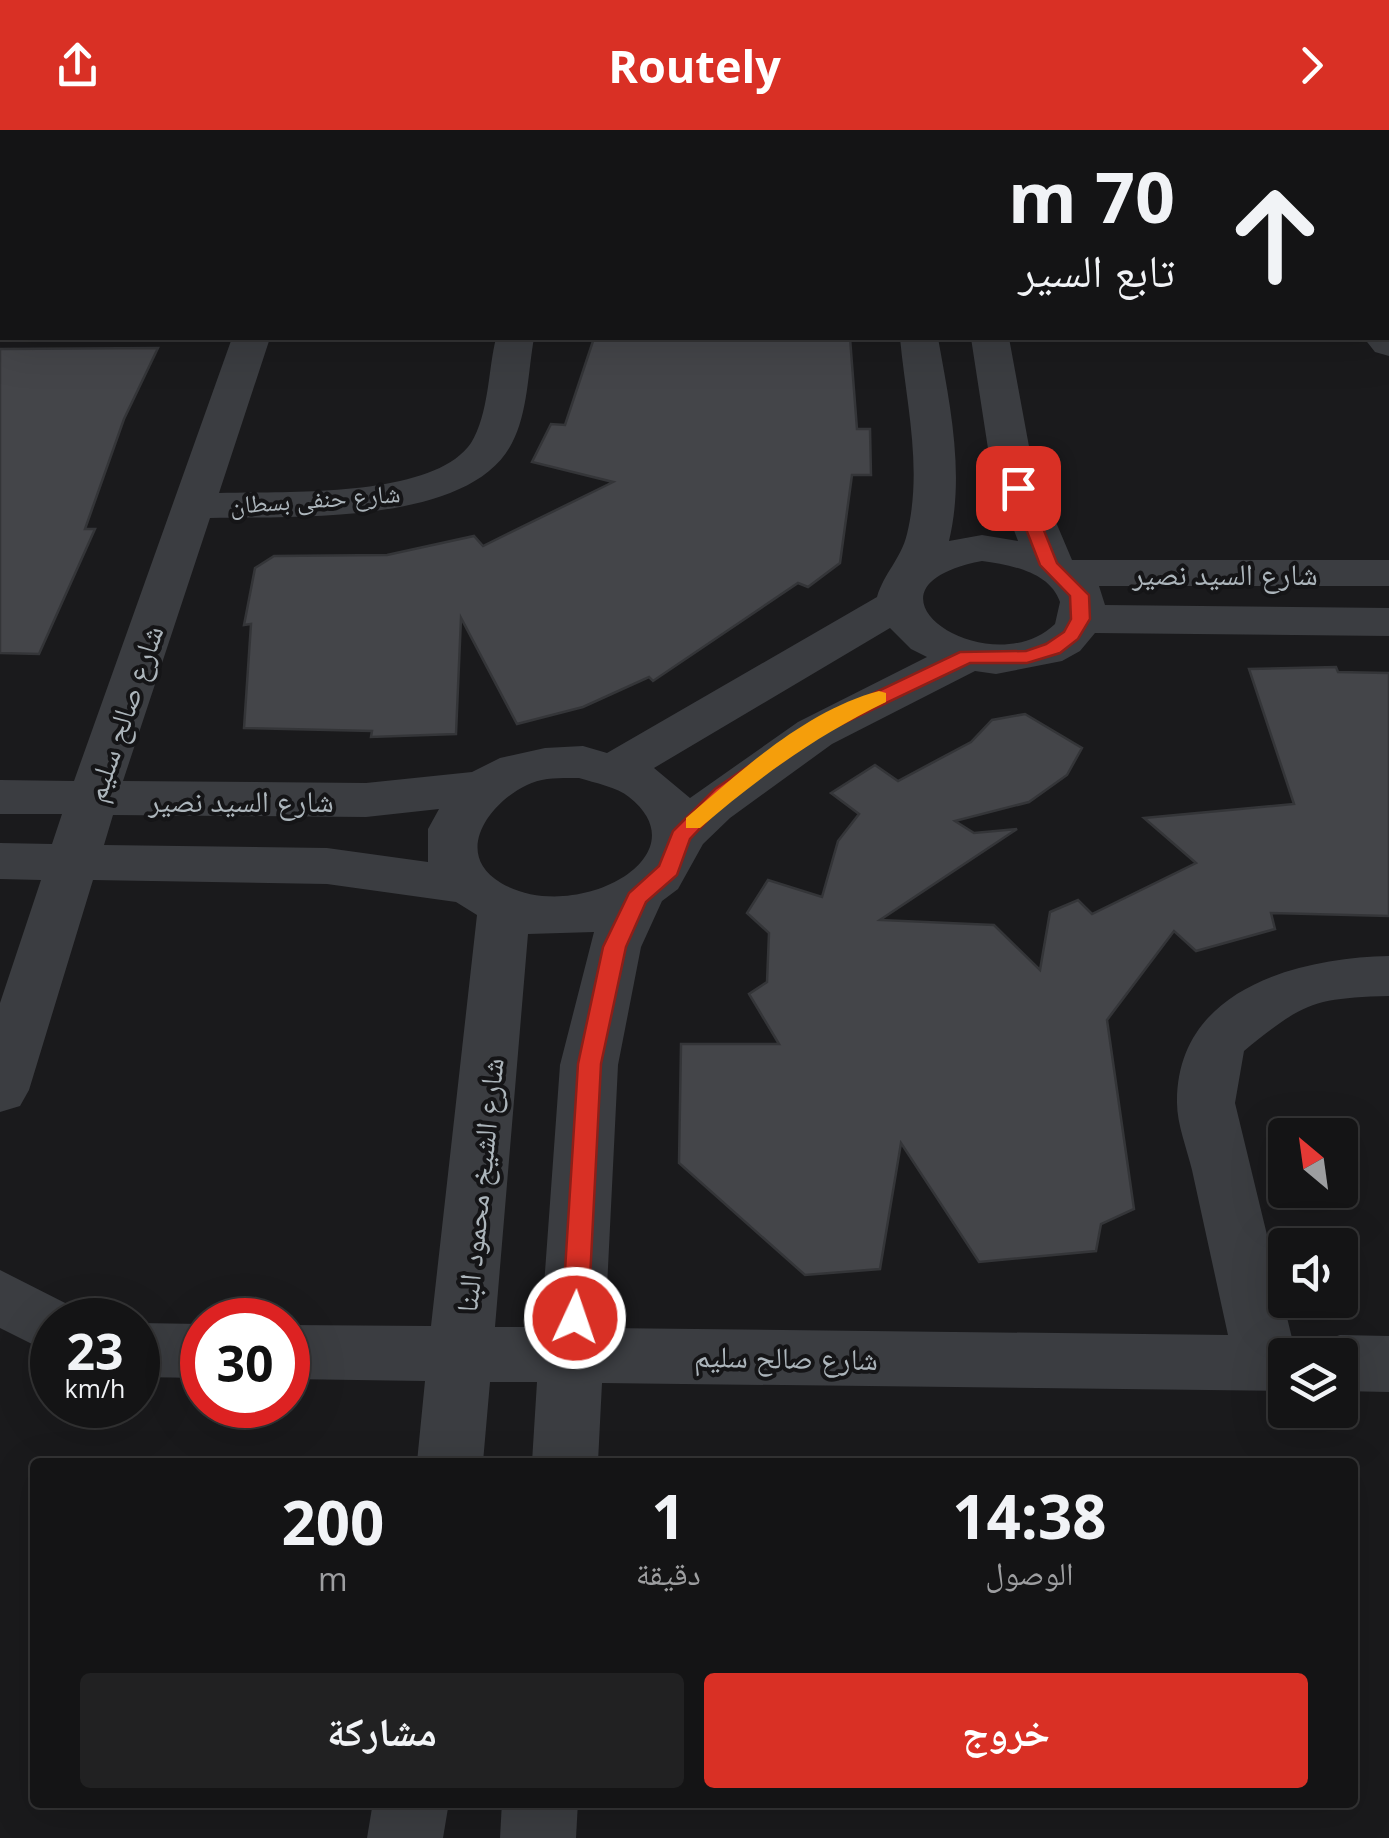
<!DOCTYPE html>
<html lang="ar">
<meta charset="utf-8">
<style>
:root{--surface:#141415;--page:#212122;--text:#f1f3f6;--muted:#9d9ea0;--line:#333334;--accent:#d93025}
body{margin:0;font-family:"Open Sans","Noto Naskh Arabic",sans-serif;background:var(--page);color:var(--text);direction:rtl;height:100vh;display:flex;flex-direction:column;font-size:38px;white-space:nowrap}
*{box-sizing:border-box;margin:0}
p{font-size:32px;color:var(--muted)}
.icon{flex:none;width:55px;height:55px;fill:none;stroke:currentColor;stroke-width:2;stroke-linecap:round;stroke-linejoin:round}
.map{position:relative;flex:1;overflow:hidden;direction:ltr}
.side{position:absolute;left:30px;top:1328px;width:1328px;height:350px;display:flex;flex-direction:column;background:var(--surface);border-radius:10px;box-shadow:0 10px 40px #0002,0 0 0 2px var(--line);direction:rtl}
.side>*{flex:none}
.hud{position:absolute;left:0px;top:0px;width:1390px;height:210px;box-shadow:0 10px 40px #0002,0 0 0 2px var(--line);direction:rtl;background:#141415;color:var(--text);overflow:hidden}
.needle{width:65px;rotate:331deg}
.tools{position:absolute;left:1268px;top:988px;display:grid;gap:20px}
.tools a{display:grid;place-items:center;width:90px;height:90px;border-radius:10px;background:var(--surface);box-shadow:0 10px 40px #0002,0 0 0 2px var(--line);font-size:50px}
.speed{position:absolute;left:30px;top:1168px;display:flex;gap:20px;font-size:50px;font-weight:700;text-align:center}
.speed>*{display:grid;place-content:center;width:130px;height:130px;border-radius:50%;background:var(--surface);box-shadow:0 10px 40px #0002,0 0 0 2px var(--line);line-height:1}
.speed small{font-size:25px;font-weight:400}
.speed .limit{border:15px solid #d22;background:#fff;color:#111}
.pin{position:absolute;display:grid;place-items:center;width:85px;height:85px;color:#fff;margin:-42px;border-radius:20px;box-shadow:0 5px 15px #0006}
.me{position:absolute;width:110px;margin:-55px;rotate:3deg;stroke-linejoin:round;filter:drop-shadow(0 0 8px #0008)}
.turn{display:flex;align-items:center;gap:35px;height:210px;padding:0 50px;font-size:45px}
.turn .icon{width:130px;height:130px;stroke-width:2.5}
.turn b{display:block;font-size:70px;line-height:85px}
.eta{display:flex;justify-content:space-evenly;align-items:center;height:170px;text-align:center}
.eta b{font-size:60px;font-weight:700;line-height:70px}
.button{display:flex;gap:20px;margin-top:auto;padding:20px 50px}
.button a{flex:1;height:115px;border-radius:10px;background:var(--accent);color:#fff;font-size:40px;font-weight:700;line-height:115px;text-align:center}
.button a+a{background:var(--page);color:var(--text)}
header{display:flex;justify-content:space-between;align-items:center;height:130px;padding:0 50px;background:var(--accent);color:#fff;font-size:45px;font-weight:700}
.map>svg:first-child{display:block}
.building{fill:#444549;stroke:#343538;stroke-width:2.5}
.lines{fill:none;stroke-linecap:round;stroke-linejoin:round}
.street{fill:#3b3d41;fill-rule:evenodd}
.route{fill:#d93025;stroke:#8d1f18;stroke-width:2.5}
.slow{fill:#f59e0b}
.labels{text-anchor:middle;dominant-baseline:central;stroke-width:8;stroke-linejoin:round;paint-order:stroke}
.far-street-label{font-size:25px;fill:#acb5bb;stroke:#151517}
.street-label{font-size:30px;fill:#acb5bb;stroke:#151517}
</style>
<header><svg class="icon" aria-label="forward" viewBox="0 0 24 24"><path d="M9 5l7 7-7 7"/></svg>Routely<svg class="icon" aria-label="share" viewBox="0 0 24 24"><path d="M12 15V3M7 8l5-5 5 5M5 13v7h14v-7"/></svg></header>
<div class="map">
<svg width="1389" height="1708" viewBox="0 0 1389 1708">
<rect width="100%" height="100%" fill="#1a1a1c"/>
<g class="building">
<polygon points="594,208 850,208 857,299 870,299 871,345 852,345 840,433 808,457 798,453 653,551 649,547 583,577 517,594 461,488 456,604 371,607 372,601 244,598 251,494 244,495 255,438 274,426 387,425 474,406 483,416 613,352 532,332 551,294 565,295"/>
<polygon points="158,218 124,289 85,399 95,399 39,524 0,523 0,219"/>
<polygon points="1336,537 1338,542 1389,543 1389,786 1271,783 1275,799 1196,821 1174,801 1107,890 1134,1079 1101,1094 1096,1121 979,1132 901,1013 880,1139 805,1145 679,1033 681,914 779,914 749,864 767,852 769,803 747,783 768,750 822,767 838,711 859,684 831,663 875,635 898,651 971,612 992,590 1025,584 1082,618 1067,645 1029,672 955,691 974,703 1017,699 880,790 994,795 1040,840 1050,782 1078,770 1092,784 1196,733 1144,688 1294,674 1249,539"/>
</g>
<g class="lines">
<g class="street">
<polygon points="854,0 888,0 890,2 856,2"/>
<polygon points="1388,198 1389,198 1389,226 1375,222 1364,208 1388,208"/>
<path d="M 232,208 L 270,208 L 219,363 C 281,361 433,369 471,313 C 489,284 488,240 496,208 L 534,208 C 528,241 528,283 512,313 C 470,396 291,386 210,388 L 123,651 L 366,653 L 472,642 L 500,628 L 545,618 L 583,616 L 607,623 L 877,467 C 884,443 901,429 907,404 C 923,338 906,273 900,208 L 938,208 C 950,275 965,344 949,411 L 982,405 L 1018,411 L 991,338 L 971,208 L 1009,208 L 1033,338 L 1072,430 L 1389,430 L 1389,456 L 1099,456 L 1105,475 L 1389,478 L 1389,506 L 1095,503 L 1080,521 L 1062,531 L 996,544 L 975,541 L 832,614 L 730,688 L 703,714 L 678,759 L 662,771 L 641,817 L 618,935 L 605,1198 L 1228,1205 C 1216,1150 1204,1095 1192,1040 C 1187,1019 1177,994 1177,973 C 1176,859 1297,828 1389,826 L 1389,866 C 1313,868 1303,873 1244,921 L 1235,973 L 1292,1208 L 1308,1213 L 1312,1223 L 1317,1213 L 1340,1205 L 1389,1206 L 1389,1262 L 1340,1261 L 1340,1225 L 1285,1225 L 1285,1261 L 602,1253 L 598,1332 L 532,1332 L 537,1252 L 490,1252 L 483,1332 L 417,1332 L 425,1251 L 288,1249 L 288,1195 L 431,1196 L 477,785 L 456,772 L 327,754 L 93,750 L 29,960 L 20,976 L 0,982 L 0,873 L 41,750 L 0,749 L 0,713 L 52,714 L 62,684 L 0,684 L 0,650 L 74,651 ZM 982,431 C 1011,435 1050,442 1060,472 L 1055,494 C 989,557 841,458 982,431 ZM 890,498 L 911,519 L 927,527 L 798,592 L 690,668 L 654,638 ZM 579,648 C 595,653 617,657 629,667 C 705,727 574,796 501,753 C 452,724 489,673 527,655 C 542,647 563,648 579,648 ZM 439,679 L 428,699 L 428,732 L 327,718 L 104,715 L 113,685 L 366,687 ZM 594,802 L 560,935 L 541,1197 L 495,1197 L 528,804 Z"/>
<polygon points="0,1140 75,1178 80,1190 52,1190 52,1224 0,1198"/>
<polygon points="138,1193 202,1194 202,1248 138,1247"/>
<polygon points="373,1672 449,1672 443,1708 367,1708"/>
<polygon points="502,1672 578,1672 576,1708 500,1708"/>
</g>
</g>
<polygon class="route" points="1018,353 1027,358 1057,433 1089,465 1090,489 1078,509 1060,523 1027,533 970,533 825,602 729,668 690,709 677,745 646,772 626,817 601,934 588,1188 585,1196 566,1196 562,1188 578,934 603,817 629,763 659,736 673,701 715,659 811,593 960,522 1026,521 1046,514 1064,502 1071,489 1070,466 1040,435 1010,358"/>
<path class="slow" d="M 879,561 L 886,563 L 886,572 C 816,606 759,647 700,698 L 686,698 L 686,688 C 742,640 805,581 879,561 Z"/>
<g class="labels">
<g class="far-street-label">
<text transform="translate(315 368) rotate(-4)">شارع حنفى بسطان</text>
</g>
<g class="street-label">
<text x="1225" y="443">شارع السيد نصير</text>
<text transform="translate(123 583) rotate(-71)">شارع صالح سليم</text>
<text x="241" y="670">شارع السيد نصير</text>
<text transform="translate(479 1055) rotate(-84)">شارع الشيخ محمود البنا</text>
<text transform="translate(786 1227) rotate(1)">شارع صالح سليم</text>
</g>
</g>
</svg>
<div class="tools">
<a><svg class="needle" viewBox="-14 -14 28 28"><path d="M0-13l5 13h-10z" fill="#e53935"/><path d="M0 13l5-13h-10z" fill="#9d9ea0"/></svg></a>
<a><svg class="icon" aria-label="sound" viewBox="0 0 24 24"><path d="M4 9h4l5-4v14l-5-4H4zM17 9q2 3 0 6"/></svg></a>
<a><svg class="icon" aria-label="layers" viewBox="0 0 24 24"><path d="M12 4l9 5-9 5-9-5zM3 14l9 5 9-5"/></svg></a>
</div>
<div class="speed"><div>23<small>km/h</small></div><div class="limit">30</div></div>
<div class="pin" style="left:1018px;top:358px;background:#d93025"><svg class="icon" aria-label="arrive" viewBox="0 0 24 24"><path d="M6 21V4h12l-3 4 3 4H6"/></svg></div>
<svg class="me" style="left:575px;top:1188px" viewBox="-20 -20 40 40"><circle r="17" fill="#d93025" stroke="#fff" stroke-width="3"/><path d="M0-11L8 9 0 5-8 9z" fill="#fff"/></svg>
<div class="hud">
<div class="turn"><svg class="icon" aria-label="ahead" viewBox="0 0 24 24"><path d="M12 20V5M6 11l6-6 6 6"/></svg><div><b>70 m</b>تابع السير</div></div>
</div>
<section class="side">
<div class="eta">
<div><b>14:38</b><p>الوصول</p></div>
<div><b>1</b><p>دقيقة</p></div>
<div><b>200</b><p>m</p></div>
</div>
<div class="button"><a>خروج</a><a>مشاركة</a></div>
</section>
</div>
